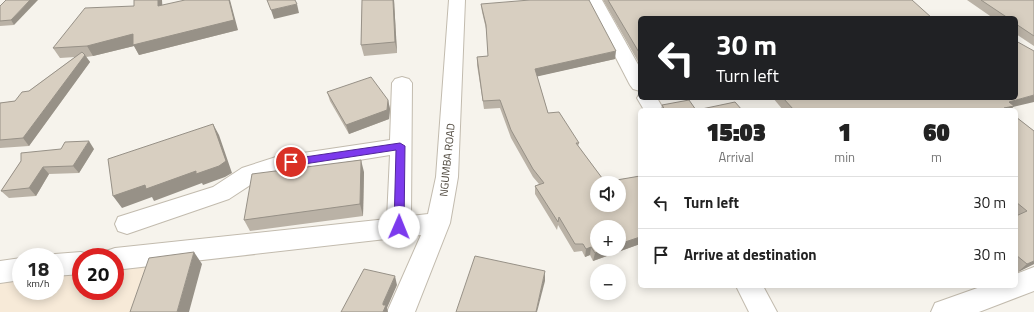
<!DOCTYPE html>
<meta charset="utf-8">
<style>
:root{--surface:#fff;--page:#f2f2f2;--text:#222;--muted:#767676;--line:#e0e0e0}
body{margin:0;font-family:"Titillium Web",sans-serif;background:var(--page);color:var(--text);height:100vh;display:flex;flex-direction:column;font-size:15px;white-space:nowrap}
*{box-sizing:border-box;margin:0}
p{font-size:13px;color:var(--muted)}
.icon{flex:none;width:22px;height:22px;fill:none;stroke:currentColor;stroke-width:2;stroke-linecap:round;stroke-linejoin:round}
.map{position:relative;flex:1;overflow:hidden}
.panel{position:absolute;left:638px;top:108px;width:380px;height:180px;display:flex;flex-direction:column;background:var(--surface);border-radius:6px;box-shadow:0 2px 10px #0003}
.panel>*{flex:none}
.guide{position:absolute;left:638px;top:16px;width:380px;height:84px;border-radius:6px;box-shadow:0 2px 10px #0003;background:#202124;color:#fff;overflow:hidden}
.controls{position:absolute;left:590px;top:176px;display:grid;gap:8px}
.controls a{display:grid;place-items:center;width:36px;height:36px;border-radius:50%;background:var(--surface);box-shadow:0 2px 10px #0003;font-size:20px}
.speed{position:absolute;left:12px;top:248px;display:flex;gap:8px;font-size:20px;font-weight:700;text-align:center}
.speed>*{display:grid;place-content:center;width:52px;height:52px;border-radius:50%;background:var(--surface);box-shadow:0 2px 10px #0003;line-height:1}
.speed small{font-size:10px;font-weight:400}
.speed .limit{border:6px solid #d22;background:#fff;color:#111}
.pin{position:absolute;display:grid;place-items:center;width:34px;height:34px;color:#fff;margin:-17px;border:2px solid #fff;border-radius:50%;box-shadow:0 1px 4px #0007}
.me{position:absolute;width:44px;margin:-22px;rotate:1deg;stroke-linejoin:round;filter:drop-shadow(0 0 3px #0008)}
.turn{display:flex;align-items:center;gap:14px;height:84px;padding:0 12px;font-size:18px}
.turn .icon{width:52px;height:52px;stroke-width:2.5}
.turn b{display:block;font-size:28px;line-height:34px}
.eta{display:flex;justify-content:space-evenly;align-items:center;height:68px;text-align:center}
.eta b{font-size:24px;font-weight:800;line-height:28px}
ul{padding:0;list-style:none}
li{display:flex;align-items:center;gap:12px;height:52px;padding:0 12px;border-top:1px solid var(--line)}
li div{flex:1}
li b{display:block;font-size:15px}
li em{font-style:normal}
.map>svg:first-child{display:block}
.commercial{fill:#f7ead8}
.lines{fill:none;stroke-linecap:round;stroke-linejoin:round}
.minor-casing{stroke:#c2bbae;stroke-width:2}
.minor{fill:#fff;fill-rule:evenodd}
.wall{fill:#bab2a6}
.shaded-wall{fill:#979187}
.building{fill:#d8cfc1;stroke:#979187;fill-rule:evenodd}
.route{fill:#7c3aed;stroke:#51269a}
.labels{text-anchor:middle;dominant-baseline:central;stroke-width:3.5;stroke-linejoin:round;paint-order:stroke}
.street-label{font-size:11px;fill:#4b4439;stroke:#fff}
</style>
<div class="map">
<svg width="1034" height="312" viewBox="0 0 1034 312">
<rect width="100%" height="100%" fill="#f6f3ec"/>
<polygon class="commercial" points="154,259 138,312 0,312 0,274 21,272 21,291 55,291 55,269 81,266 81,291 115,291 115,263"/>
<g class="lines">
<defs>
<g id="minor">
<polygon points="449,0 465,0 458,177 450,223 415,312 387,312 421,235 115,270 115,257 103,257 106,251 115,248 387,219 390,155 278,173 258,180 229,199 127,234 118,231 115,224 118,217 213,187 242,168 276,157 390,140 392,83 395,79 402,77 409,79 412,83 411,216 428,214 436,177"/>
<polygon points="586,0 602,0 640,68 640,91 633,89 630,85"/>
<polygon points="640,93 640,98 657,98 664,110 644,110 637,98"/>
<polygon points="81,252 90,255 91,257 81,257 81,274 55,276 55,257 46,257 55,254"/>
<polygon points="21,258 21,280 0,283 0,261"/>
<polygon points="1034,267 1034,291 979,312 931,312 935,303 983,286 1016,286 1016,274"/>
<polygon points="736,286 763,286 777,312 749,312"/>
</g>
</defs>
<use href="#minor" class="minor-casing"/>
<use href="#minor" class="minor"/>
</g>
<g class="wall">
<polygon points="6,0 14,25 0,26 0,6"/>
<polygon points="134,0 162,0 162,5 238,30 139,55 134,46 93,56 86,57 90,62 29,146 0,148 0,103 15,101 29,91 75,57 60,58 53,48 134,6"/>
<polygon points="362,0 394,0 397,53 364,56 361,45"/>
<polygon points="603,0 912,0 640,18 640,65"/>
<polygon points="967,0 1034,0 1034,46 1016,34 1016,18 993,18"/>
<polygon points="481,4 615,59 537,76 548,113 579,143 578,146 605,182 640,176 640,244 593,261 590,255 585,257 582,251 574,252 558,225 557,230 535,194 535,186 539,184 533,177 511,138 500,108 484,109 477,65 477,57 488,56 487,33 482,12"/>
<polygon points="327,92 388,100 390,109 389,119 349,134 330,101"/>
<polygon points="773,98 1016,98 1013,107 1011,110 783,110"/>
<polygon points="662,105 696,110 661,110"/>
<polygon points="1016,117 1034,131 1034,264 1018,272 1016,270"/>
<polygon points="94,149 79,173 49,174 36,196 9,198 1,191 21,161"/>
<polygon points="364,172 363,216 250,231 244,220"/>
</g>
<g class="shaded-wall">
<polygon points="30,0 38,0 14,25 11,20"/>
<polygon points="158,0 162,0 163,16 158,6"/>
<polygon points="229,0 230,0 238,30 139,55 134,46 93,56 87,46"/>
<polygon points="393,0 394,0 397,53 395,42"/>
<polygon points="297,4 299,13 274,19 271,10"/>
<polygon points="616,51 615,59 535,77 535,69"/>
<polygon points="85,55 90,62 29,146 23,138"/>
<polygon points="1034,95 1034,102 1013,107 1011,110 1002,110 1009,102"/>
<polygon points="388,100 390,109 389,119 349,134 346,125"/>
<polygon points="213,124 219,135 232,173 225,177 203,185 202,183 154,201 152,197 122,208 113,196"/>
<polygon points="89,141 94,149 79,173 73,166"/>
<polygon points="361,160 364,172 363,216 360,204"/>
<polygon points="43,167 49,174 36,196 29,188"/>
<polygon points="640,237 640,244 593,261 595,253 606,249 619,249 619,244"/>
<polygon points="591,247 590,255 585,257 586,249"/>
<polygon points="194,252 202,264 189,312 177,312"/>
<polygon points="1034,261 1034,264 1018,272 1027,264"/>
<polygon points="545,271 545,281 537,312 536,312"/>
<polygon points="395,276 397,285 387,308 388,312 383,312 383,303"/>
</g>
<g class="building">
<polygon points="6,0 30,0 11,20 0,21 0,6"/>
<polygon points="134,0 158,0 158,6 185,0 229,0 234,20 133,45 133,34 87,46 53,48 85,8 134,6"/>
<polygon points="267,0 295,0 297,4 271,10"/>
<polygon points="362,0 393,0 395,42 361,45"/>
<path d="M 530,0 L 589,0 L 616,51 L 535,69 L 548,113 L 559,112 L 579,143 L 576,143 L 605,182 L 640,176 L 640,237 L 619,244 L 619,227 L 597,227 L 597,249 L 606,249 L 595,253 L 591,247 L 586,249 L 583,244 L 575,244 L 559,217 L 558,222 L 535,186 L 544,183 L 533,169 L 511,130 L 500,100 L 483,101 L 477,57 L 488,56 L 486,25 L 481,4 ZM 597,183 L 619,183 L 619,205 L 597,205 Z"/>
<polygon points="608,0 912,0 932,18 640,18 640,54"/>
<polygon points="981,0 1034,0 1034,36 1016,24 1016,18 1008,18"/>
<polygon points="1016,41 1034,51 1034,95 1009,102 1014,106 1004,108 1007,110 794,110 783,98 1016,98"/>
<polygon points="82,52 85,55 23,138 0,140 0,103 15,101 22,92 29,91"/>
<polygon points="371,77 388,100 387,110 346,125 327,92"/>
<polygon points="689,100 696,110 665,110 662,105"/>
<polygon points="735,102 742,110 697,110"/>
<polygon points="1016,117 1034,131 1034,261 1027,264 1016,255 1016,216 1027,211 1016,202"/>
<polygon points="213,124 226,161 219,166 196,174 196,171 146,189 145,185 113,196 108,159"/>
<polygon points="89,141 73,166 43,167 29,188 1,191 21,161 21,153 61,149 65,142"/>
<polygon points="361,160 360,204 244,220 252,174"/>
<polygon points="194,252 177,312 130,312 149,258"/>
<polygon points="475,256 545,271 536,312 456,312"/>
<polygon points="364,269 395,276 383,303 383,305 386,305 383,312 341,312"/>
</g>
<polygon class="route" points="400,143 405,146 404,227 402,230 399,232 395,230 394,227 396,150 291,166 287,162 291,159"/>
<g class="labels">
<g class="street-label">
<text transform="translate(447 160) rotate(-84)">NGUMBA ROAD</text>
</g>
</g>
</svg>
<div class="controls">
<a><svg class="icon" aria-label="sound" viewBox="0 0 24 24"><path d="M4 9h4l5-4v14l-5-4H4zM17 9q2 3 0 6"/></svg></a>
<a>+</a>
<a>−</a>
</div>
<div class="speed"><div>18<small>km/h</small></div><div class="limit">20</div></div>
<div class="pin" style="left:291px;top:162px;background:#d93025"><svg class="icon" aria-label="arrive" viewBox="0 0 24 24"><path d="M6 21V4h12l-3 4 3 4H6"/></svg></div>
<svg class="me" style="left:399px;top:227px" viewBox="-20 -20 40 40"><circle r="19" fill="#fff"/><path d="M0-13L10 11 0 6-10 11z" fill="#7c3aed"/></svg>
<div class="guide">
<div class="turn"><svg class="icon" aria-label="left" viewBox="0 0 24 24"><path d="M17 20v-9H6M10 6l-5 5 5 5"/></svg><div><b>30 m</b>Turn left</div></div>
</div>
<section class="panel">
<div class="eta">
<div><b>15:03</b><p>Arrival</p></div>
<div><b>1</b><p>min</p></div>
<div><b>60</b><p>m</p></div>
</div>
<ul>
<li><svg class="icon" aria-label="left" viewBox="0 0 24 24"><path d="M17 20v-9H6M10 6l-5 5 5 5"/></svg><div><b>Turn left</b></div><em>30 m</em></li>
<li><svg class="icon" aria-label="arrive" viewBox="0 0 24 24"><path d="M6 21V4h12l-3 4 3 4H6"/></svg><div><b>Arrive at destination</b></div><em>30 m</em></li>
</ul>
</section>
</div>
